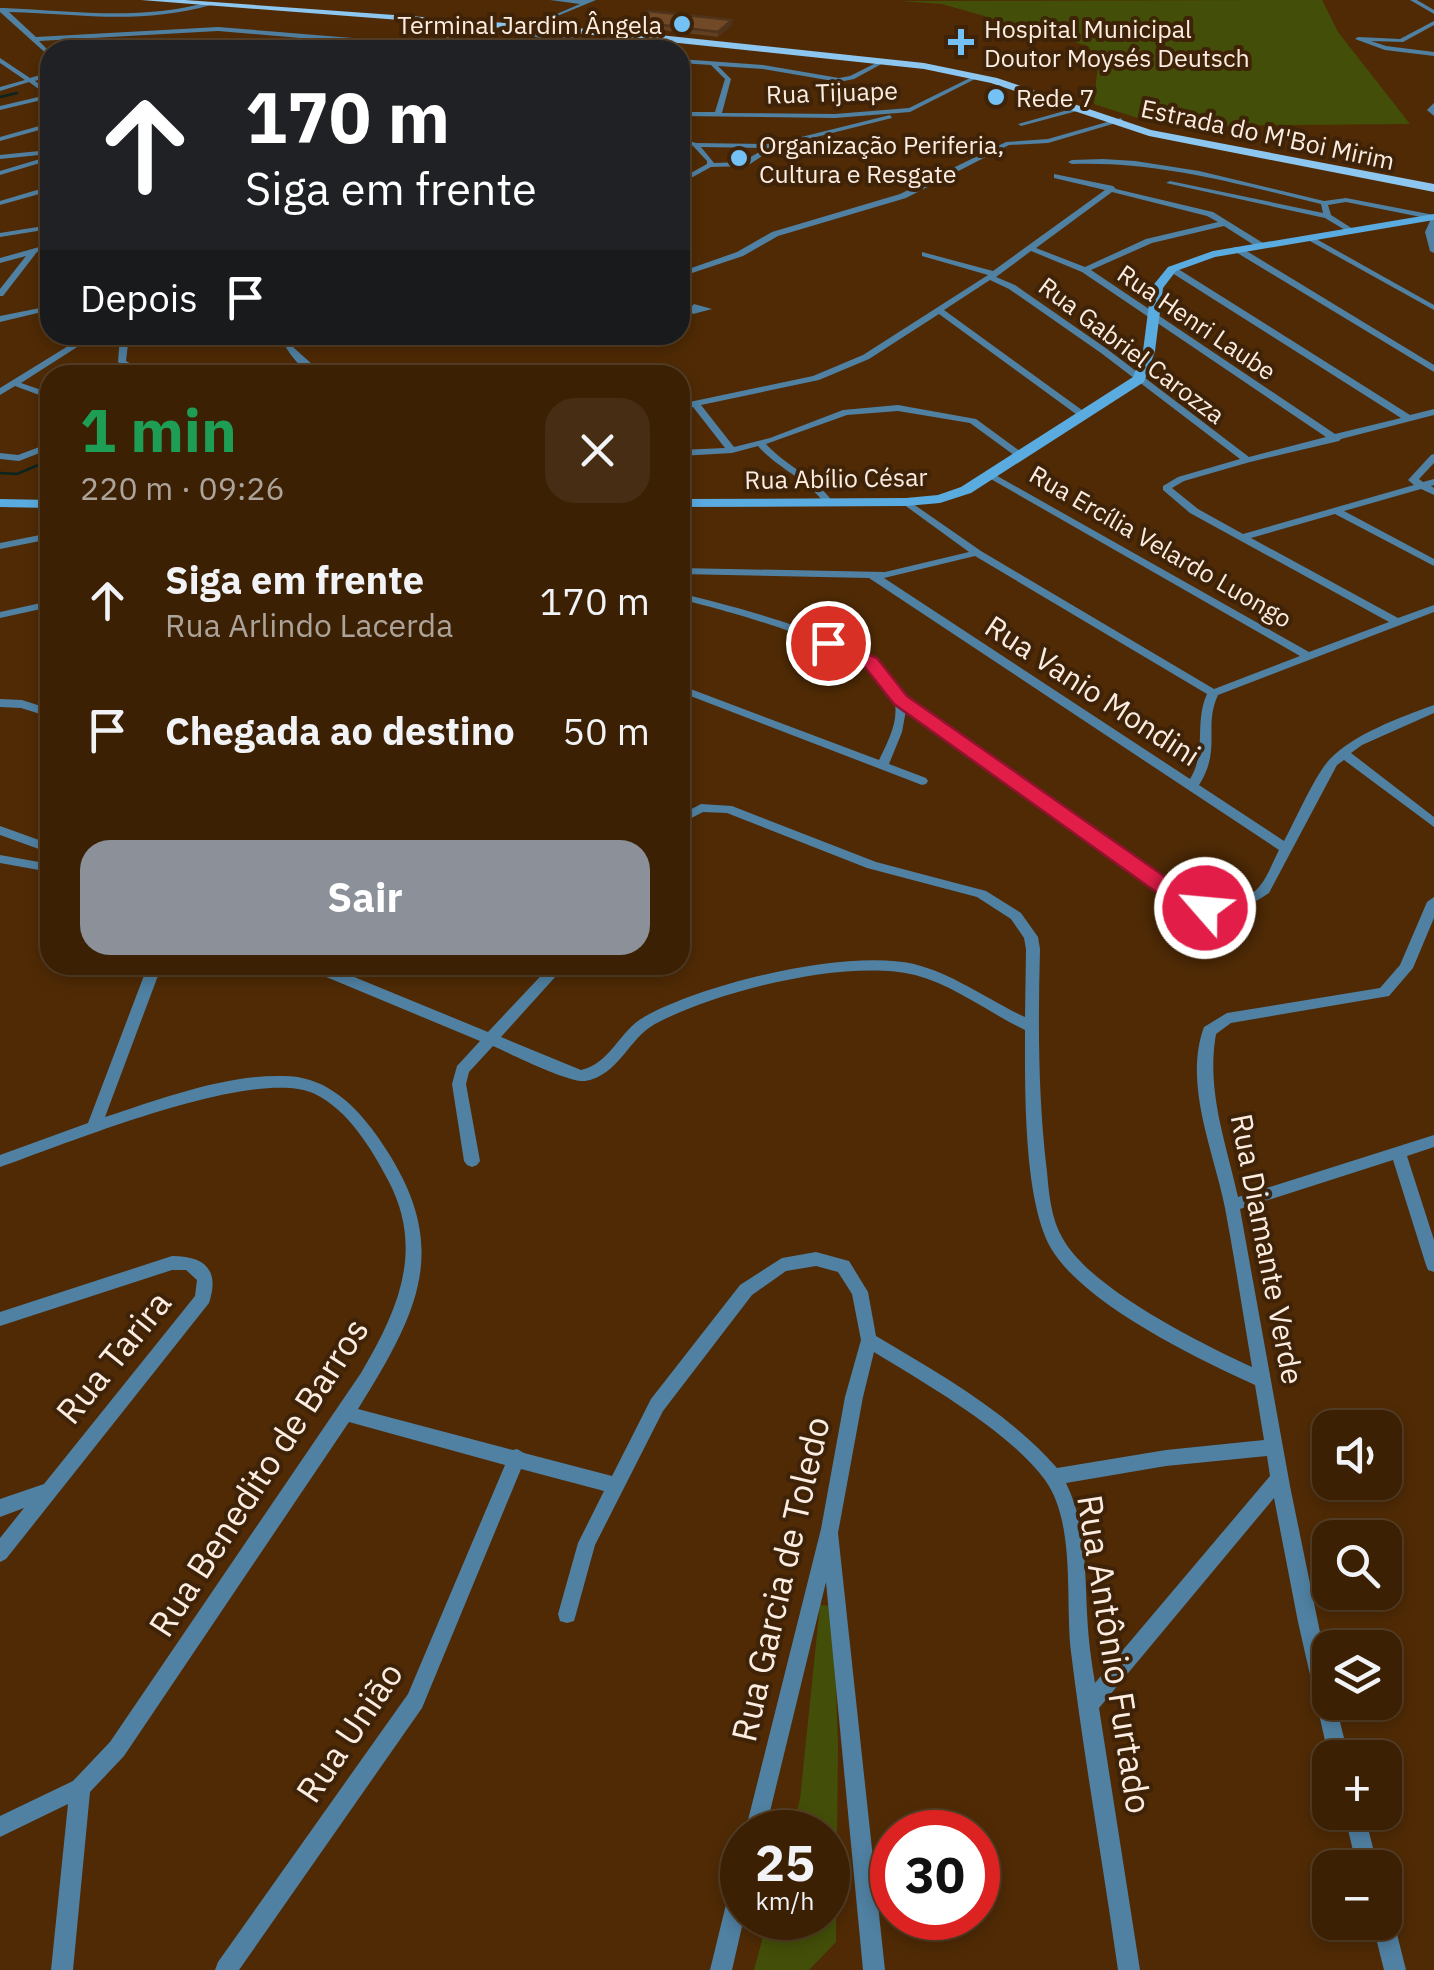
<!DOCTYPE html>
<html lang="pt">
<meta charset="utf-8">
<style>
:root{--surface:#3b2004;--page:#462d13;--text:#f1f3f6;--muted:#aca39a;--line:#543e26;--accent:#8c9099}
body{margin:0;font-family:"IBM Plex Sans",sans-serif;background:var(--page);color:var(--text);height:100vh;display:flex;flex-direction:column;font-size:38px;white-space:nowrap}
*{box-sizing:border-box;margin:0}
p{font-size:32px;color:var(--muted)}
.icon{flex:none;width:55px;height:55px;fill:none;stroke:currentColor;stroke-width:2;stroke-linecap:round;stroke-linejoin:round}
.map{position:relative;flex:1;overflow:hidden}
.panel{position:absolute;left:40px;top:365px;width:650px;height:610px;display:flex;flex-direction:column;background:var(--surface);border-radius:30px;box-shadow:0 5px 15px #0003,0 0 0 2px var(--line)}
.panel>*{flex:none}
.top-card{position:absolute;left:40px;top:40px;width:650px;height:305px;border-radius:30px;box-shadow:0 5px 15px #0003,0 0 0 2px var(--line);background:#202124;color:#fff;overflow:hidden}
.tools{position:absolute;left:1312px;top:1410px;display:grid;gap:20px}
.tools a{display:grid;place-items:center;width:90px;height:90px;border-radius:20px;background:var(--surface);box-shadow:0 5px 15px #0003,0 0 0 2px var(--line);font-size:50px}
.speed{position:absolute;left:720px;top:1810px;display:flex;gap:20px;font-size:50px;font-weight:700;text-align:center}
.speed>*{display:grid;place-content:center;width:130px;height:130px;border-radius:50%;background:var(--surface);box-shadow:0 5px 15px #0003,0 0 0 2px var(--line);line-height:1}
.speed small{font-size:25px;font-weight:400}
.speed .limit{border:15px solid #d22;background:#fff;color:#111}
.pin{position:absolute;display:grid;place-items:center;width:85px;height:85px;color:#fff;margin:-42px;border:5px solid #fff;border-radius:50%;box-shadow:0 2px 10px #0007}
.me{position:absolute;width:110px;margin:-55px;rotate:297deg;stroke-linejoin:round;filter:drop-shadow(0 0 8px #0008)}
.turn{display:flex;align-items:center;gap:35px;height:210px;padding:0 40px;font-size:45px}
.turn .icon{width:130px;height:130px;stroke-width:2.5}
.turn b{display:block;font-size:70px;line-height:85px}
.then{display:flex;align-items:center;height:95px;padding:0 40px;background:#0003;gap:20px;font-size:38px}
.round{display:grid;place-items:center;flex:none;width:105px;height:105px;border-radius:30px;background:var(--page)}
.head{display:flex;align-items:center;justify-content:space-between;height:170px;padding:0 40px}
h1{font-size:60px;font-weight:800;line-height:75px;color:#1e9e55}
.button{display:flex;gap:20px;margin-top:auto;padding:20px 40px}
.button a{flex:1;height:115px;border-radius:30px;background:var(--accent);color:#fff;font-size:40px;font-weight:800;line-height:115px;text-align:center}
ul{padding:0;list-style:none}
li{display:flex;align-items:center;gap:30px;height:130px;padding:0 40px}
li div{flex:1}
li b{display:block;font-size:38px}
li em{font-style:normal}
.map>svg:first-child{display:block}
.green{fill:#434f08}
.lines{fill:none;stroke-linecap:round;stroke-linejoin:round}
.stream{stroke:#0b2420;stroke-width:2.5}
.street{fill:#5081a2;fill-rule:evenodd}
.secondary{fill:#5aabe0;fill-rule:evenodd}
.primary{fill:#8dc7f0;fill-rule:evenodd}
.wall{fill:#613f22}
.shaded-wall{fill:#4f331b}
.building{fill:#714927;stroke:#4f331b;stroke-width:2.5}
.route{fill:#e11d48;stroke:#92132f;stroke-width:2.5}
.poi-dot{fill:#73c1f5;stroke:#3f2308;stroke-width:4}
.labels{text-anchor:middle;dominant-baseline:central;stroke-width:8;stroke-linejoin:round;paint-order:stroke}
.far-poi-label{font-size:25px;fill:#fcede2;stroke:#3f2308;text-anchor:start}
.far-street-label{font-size:25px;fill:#fcede2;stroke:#3f2308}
.street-label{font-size:30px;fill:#fcede2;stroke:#3f2308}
.near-street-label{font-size:35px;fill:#fcede2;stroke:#3f2308}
</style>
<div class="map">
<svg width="1434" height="1970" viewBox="0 0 1434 1970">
<rect width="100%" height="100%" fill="#4f2a05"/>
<g class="green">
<polygon points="1322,0 1338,32 1410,124 1193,126 1147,121 1094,104 1098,63 1088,46 942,4 900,1"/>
<polygon points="820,1605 833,1606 838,1745 836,1942 809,1970 754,1970 768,1918 828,1918 828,1832 792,1832 800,1799"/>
</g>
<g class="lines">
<g class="stream">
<polyline points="0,97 17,93"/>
<polyline points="0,473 17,474 50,460"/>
</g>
<g class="street">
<polygon points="550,0 596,0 538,24 538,22 580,4"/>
<polygon points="1410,0 1417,0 1434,10 1434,14"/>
<path d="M 209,2 L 211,5 C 138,25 83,14 9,12 L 36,37 L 218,27 L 377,40 L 439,39 L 472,31 L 502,31 L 594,39 L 616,37 L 634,29 L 637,31 C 582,63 493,12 441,43 L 541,50 L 437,46 L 430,50 L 423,50 L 435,42 L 369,44 L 218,31 L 39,41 L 50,52 L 50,57 L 0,12 L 0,8 L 4,8 C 76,11 138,21 209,2 Z"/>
<polygon points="1434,21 1434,25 1403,42 1371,41 1386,46 1434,52 1434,56 1385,50 1355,39 1358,37 1400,39"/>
<polygon points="332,42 334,45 225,50 228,48"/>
<polygon points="0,58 30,78 50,72 50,76 35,81 50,91 50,98 0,110 0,106 47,95 29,82 0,91 0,87 25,80 0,63"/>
<polygon points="680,59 763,65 839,78 850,76 882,60 887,61 854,79 839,82 763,69 718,66 731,79 722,113 835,114 909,108 976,75 981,76 910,112 835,118 680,116 680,112 715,112 725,79 711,65 680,63"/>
<polygon points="1434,103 1434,116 1427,110"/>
<polygon points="1075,108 1077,111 1021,126 1018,124"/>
<path d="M 890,115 L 892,118 L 776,147 L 747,166 L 711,167 L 680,184 L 680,179 L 707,164 L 707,161 L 693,146 L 680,142 L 680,138 L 696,143 L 773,144 ZM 701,147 L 766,148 L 742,162 L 714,163 Z"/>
<polygon points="1121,118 1123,121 1048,143 1009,145 906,198 778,236 743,256 680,277 680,272 737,252 772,232 900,194 1006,142 1048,139"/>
<polygon points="50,123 50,127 0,141 0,137"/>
<polygon points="49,150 49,154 0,159 0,155"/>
<polygon points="50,156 50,160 0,175 0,171"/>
<path d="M 1103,159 L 1135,161 L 1199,171 L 1324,201 L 1346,198 L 1434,215 L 1434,253 L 1430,251 L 1425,232 L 1431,219 L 1346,202 L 1328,205 L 1331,215 L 1353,229 L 1353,233 L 1350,233 L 1325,218 L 1166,183 L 1170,181 L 1323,213 L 1321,204 C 1238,184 1158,161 1072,164 L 1068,162 L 1072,160 Z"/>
<path d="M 1054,174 L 1113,186 L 1116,189 L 1213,212 L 1263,243 L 1263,247 L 1257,247 L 1224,226 L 1152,243 L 1091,270 L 1335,434 L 1401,418 L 1169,271 L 1169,267 L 1175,267 L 1410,415 L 1434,409 L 1434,415 L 1341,439 L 1339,441 L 1250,462 L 1184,481 L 1172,488 L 1198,509 L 1243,534 L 1414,485 L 1408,480 L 1431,455 L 1434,454 L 1434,463 L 1419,479 L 1423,482 L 1434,479 L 1434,485 L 1431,486 L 1434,488 L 1434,495 L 1421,489 L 1344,511 L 1434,559 L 1434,566 L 1335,514 L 1251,538 L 1398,618 L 1434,605 L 1434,612 L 1218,695 C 1203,727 1222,749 1199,785 L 1284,841 C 1295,821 1316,773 1330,759 C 1354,734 1401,717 1434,705 L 1434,713 L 1362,745 L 1351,753 L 1434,817 L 1434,827 L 1344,760 L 1337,765 L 1269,893 C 1239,914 1213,914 1179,904 L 906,710 L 902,732 L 889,764 L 926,778 L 928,781 L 926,784 L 922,785 L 680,692 L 680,685 L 879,760 C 887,743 900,720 894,700 C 878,648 729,612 680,599 L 680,593 C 735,607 855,636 892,678 C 897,684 901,692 905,698 L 1189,898 C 1211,904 1242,907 1259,887 C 1268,877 1273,861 1279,850 L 869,578 L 680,574 L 680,568 L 885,572 L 969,552 L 903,504 L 901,502 L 906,499 L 981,551 L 1214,689 L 1300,656 L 989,478 L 987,476 L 992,473 L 1309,652 L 1389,622 L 1190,513 L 1163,490 L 1163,486 L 1178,477 L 1240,459 L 1101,353 L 1009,289 L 990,280 L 944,310 L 1086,413 L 1086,417 L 1080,417 L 939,314 L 869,359 L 819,380 L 701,405 L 734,447 L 770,438 L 843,410 L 898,405 L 976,419 L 1024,454 L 1024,458 L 1018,458 L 970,423 L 898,411 L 847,415 L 766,444 C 787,467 815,477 833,502 L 828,505 L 825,504 C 807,479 778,469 758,446 L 732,453 L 680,456 L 680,450 L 725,448 L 693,407 L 680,410 L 680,404 L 813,376 L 863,355 L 988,275 L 922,256 L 922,252 L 993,271 L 1105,190 L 1054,178 ZM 1112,192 L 1207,216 L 1218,222 L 1146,239 L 1085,267 L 1036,248 ZM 1031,251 L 1082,272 L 1326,437 L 1249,457 L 1107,349 L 1015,285 L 996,277 ZM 975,556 L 1207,694 C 1194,722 1207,752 1190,779 L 884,578 Z"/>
<polygon points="47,187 50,187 50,191 0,205 0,201"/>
<polygon points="50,225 50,229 0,237 0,233"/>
<polygon points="1311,236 1434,305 1434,310 1308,240 1307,238"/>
<polygon points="50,244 50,248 37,252 3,296 0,296 0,289 26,256 0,263 0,258"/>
<polygon points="1234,247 1240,247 1434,365 1434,372 1234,251"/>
<polygon points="694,304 712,309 693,314 689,309"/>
<polygon points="50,306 50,310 0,322 0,316"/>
<polygon points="86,335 96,335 21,383 50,393 50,399 15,386 0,395 0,388"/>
<polygon points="120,335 128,335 128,339 146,335 161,335 128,344 126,361 135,366 239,367 243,370 239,373 130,371 118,362"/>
<path d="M 280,335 L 288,335 L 291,343 L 333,335 L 351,335 L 293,347 L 324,375 C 302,375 287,352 280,335 Z"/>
<path d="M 448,335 C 465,335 481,339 498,340 C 517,341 537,335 556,335 L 500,346 Z"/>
<polygon points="50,443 50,449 19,461 0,459 0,453 18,455"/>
<polygon points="50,533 50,539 0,549 0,543"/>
<polygon points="50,601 50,607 0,618 0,612"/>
<polygon points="0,699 22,700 50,709 50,717 21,708 0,707"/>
<path d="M 701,804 L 732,806 L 876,862 L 986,891 L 1021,913 L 1038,937 L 1040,949 C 1038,1023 1038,1098 1047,1172 C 1049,1194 1051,1219 1063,1239 C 1091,1289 1200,1343 1252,1367 C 1243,1314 1235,1261 1225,1208 C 1214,1152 1183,1084 1204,1027 L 1227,1013 L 1380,988 L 1400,965 L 1427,902 L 1434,897 L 1434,918 L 1413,968 L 1389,996 L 1231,1023 L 1216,1034 C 1206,1091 1226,1142 1238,1197 L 1434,1135 L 1434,1147 L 1407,1156 L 1434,1240 L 1434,1272 L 1428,1270 L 1426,1265 L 1393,1160 L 1240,1209 L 1290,1486 L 1330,1681 L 1330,1702 L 1335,1702 L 1349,1758 L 1330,1758 L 1330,1760 L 1329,1758 L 1298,1622 L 1274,1498 L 1099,1708 L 1140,1970 L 1118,1970 C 1103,1864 1084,1758 1071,1652 C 1065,1601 1076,1523 1045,1480 C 1009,1431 926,1384 874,1352 L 863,1397 L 838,1533 L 885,1970 L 863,1970 L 826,1582 L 765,1832 L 745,1832 L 821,1529 L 845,1397 L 861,1340 L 852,1294 L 838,1272 L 816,1266 L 786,1271 L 752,1295 L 663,1411 L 595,1545 L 576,1614 L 574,1621 L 567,1623 L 560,1621 L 558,1614 L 578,1543 L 604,1491 L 521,1469 L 422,1708 L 239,1970 L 215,1970 L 218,1962 L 408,1694 L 505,1465 L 349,1422 L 124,1756 L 90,1792 L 73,1970 L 51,1970 L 68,1804 L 0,1837 L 0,1816 L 73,1781 L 110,1742 L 361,1373 C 398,1310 425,1250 388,1180 C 371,1148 348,1110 315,1094 C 255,1065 64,1145 0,1167 L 0,1155 L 88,1123 L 148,965 L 162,965 L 105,1117 C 160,1099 226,1074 284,1076 C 322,1076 350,1100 372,1129 C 453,1239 425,1302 358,1409 L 513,1450 L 517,1449 L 524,1453 L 612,1476 L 651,1399 L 740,1285 L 782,1258 L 816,1252 L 849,1261 L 868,1292 L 876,1336 C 940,1374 1008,1412 1057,1468 L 1166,1450 L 1264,1440 L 1255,1385 C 1196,1358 1086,1305 1052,1250 C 1023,1202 1025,1086 1025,1030 C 989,1013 954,985 915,975 C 848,958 716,991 655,1024 C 629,1038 618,1076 585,1081 C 569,1083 511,1054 493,1046 L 469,1072 L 466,1084 L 480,1161 L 477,1165 L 472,1167 L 467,1165 L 464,1161 L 452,1084 L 457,1066 L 480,1041 L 307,969 L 305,965 L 325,965 L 488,1032 L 551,965 L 566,965 L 501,1037 L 581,1070 C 610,1064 620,1030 644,1017 C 705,983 846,949 914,964 C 954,974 988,1000 1025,1017 L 1026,949 L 1024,938 L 1011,919 L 977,897 L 867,868 L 727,813 L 703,812 L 680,824 L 680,815 ZM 1267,1456 L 1270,1476 L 1095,1683 C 1091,1660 1088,1637 1087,1613 C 1085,1570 1086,1523 1066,1483 L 1166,1466 Z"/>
<polygon points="0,826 50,844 50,853 0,835"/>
<polygon points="0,855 50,864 50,872 0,863"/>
<path d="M 172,1256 C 205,1256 220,1270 209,1303 L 6,1559 L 0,1562 L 0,1538 L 24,1508 L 0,1517 L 0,1499 L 44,1484 L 195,1296 L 197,1280 L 186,1270 L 172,1270 L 0,1326 L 0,1312 Z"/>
<polygon points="1344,1812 1364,1812 1378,1868 1357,1868"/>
<polygon points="742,1873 742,1918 744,1918 732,1970 710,1970 731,1884 735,1877"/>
<polygon points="1385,1912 1391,1914 1394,1922 1406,1970 1384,1970 1372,1922 1385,1922"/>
</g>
<g class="secondary">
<polygon points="1434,214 1434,220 1215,257 1176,271 1163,288 1155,351 1144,382 971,493 940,503 906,506 680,507 680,499 906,498 938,495 961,487 1133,377 1143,351 1151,288 1168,267 1213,251"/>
<polygon points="0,499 50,500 50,508 0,507"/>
</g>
<polygon class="primary" points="141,0 185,0 631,32 924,63 997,78 1151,130 1434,184 1434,192 1149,136 991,83 924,69 631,38"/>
</g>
<polygon class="wall" points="638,22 732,25 718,37 638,27"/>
<polygon class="shaded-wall" points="732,20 732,25 718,37 718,32"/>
<polygon class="building" points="648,11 732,20 718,32 638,22"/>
<polygon class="route" points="828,638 877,658 907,696 1178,886 1213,902 1216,908 1213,913 1198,913 1163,897 894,704 864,666 822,647 819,643"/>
<g class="poi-dot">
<circle cx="682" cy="24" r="10"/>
<path d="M956 27h10v10h10v10h-10v10h-10v-10h-10v-10h10z"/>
<circle cx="996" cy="97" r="10"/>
<circle cx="739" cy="158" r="10"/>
</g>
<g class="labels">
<g class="far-poi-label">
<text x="662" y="24" text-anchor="end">Terminal Jardim Ângela</text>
<text x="984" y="28">Hospital Municipal<tspan x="984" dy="29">Doutor Moysés Deutsch</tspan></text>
<text x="1016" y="97">Rede 7</text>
<text x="759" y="144">Organização Periferia,<tspan x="759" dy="29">Cultura e Resgate</tspan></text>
</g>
<g class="far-street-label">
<text transform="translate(832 92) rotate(-2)">Rua Tijuape</text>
<text transform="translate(1268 134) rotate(12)">Estrada do M'Boi Mirim</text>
<text transform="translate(1197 322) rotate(34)">Rua Henri Laube</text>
<text transform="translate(1132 350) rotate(37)">Rua Gabriel Carozza</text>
<text transform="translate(836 478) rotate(-1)">Rua Abílio César</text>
<text transform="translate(1161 546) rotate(30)">Rua Ercília Velardo Luongo</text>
</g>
<g class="street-label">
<text transform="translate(1093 690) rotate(33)">Rua Vanio Mondini</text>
<text transform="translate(1268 1249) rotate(79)">Rua Diamante Verde</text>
</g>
<g class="near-street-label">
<text transform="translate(113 1357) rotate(-51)">Rua Tarira</text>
<text transform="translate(258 1477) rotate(-57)">Rua Benedito de Barros</text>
<text transform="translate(780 1579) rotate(-77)">Rua Garcia de Toledo</text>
<text transform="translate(1115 1654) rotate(81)">Rua Antônio Furtado</text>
<text transform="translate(349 1732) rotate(-56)">Rua União</text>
</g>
</g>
</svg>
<div class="tools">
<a><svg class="icon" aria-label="sound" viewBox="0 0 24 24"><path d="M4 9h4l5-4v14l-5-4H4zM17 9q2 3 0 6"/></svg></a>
<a><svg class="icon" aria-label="search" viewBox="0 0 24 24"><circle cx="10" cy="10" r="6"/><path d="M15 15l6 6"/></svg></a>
<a><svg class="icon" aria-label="layers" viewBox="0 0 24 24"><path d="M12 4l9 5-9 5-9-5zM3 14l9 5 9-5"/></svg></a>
<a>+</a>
<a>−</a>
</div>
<div class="speed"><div>25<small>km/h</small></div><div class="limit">30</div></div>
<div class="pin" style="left:828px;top:643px;background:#d93025"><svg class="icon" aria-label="arrive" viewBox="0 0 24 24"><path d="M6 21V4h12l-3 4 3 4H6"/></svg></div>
<svg class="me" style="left:1205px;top:908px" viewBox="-20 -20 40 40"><circle r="17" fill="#e11d48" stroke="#fff" stroke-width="3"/><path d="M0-11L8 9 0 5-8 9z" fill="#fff"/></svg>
<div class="top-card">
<div class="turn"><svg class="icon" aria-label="ahead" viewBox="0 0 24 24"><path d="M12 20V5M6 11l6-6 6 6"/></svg><div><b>170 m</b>Siga em frente</div></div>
<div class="then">Depois<svg class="icon" aria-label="arrive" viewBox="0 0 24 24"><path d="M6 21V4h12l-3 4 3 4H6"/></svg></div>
</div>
<section class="panel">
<div class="head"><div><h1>1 min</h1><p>220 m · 09:26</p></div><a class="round"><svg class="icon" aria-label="close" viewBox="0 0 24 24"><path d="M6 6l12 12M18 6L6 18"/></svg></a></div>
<ul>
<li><svg class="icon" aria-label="ahead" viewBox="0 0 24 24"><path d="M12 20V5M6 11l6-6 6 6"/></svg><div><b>Siga em frente</b><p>Rua Arlindo Lacerda</p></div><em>170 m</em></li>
<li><svg class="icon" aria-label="arrive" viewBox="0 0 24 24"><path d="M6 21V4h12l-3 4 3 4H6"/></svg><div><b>Chegada ao destino</b></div><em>50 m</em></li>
</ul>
<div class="button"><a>Sair</a></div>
</section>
</div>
